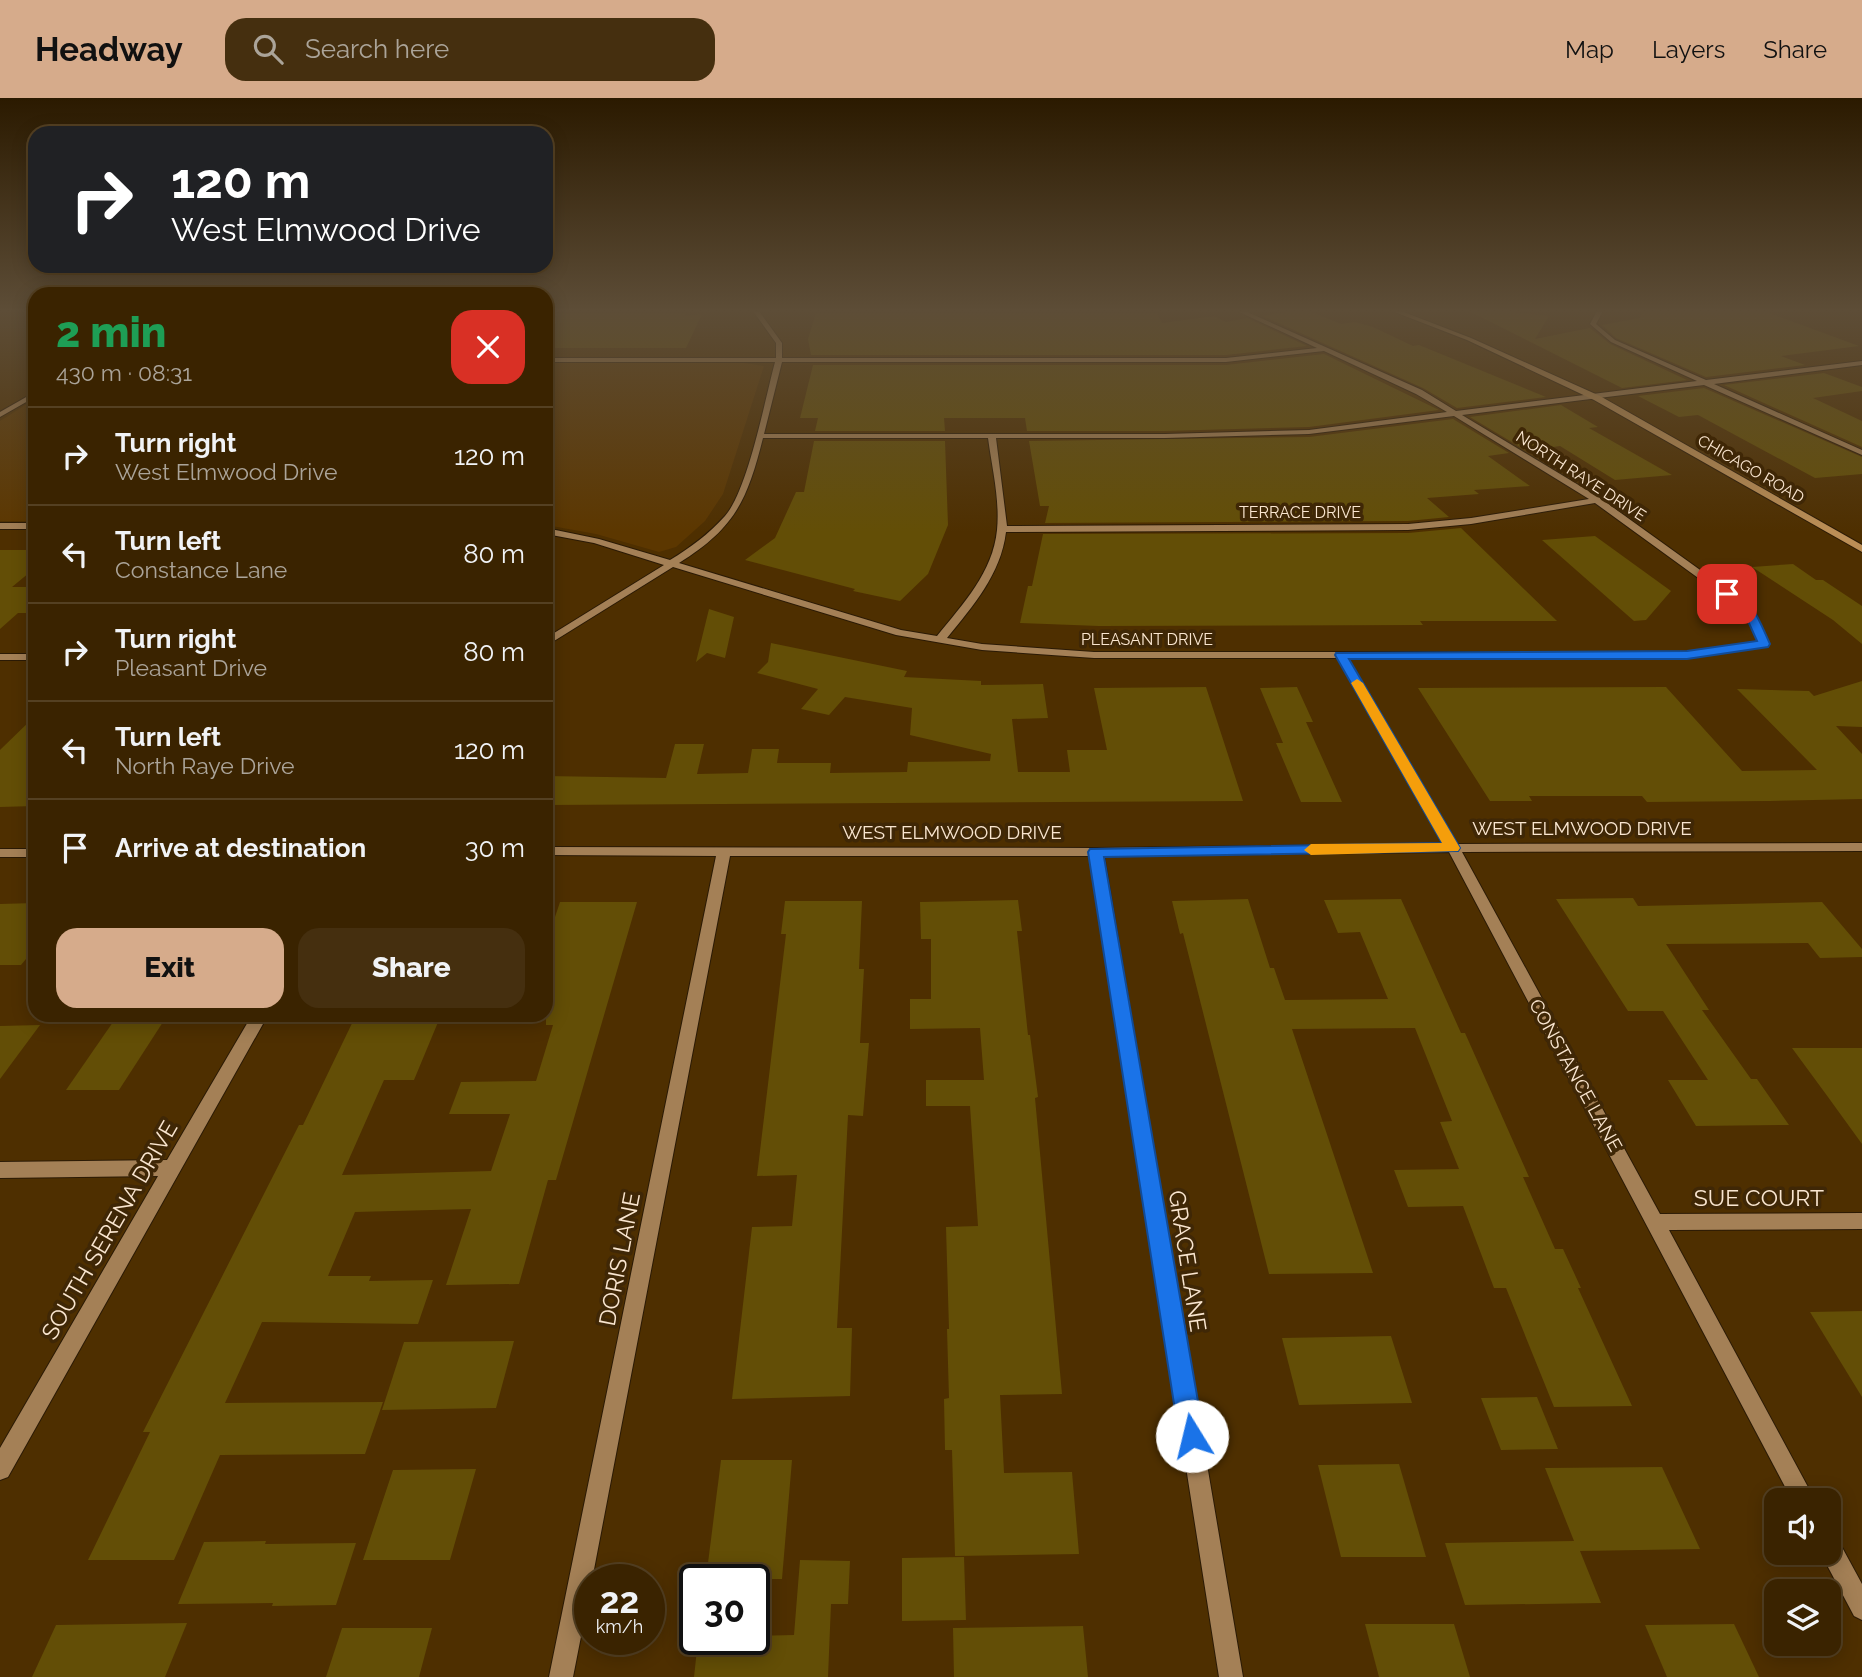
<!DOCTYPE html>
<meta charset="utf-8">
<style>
:root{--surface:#3a2300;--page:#452f0f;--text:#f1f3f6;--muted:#aba499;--line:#544022;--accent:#d6ab8b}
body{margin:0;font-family:Raleway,sans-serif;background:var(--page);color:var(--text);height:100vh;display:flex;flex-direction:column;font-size:26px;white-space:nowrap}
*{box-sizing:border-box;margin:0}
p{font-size:23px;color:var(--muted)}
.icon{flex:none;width:38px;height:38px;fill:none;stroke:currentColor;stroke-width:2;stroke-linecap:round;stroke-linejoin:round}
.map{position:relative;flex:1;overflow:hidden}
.side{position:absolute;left:28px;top:189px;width:525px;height:735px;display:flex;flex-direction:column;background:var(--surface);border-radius:21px;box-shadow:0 4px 18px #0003,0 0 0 2px var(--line)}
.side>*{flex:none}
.hud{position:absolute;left:28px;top:28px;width:525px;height:147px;border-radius:21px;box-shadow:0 4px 18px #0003,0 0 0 2px var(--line);background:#202124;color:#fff;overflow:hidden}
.controls{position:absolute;left:1764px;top:1390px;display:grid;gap:14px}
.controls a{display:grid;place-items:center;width:77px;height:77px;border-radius:14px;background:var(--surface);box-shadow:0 4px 18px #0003,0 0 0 2px var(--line);font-size:35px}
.speed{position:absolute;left:574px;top:1466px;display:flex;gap:14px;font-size:35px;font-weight:700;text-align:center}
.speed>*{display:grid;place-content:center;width:91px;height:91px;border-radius:50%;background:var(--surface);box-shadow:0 4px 18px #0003,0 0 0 2px var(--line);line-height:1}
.speed small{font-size:18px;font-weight:400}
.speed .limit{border:4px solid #111;border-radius:10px;background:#fff;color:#111}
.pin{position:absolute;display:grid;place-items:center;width:60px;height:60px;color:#fff;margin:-30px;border-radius:14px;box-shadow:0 4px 10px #0006}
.me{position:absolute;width:77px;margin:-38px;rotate:351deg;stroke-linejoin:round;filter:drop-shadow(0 0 5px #0008)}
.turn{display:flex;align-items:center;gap:24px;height:147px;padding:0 28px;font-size:32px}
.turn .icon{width:91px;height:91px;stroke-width:2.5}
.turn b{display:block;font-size:49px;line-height:60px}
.round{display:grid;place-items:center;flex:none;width:74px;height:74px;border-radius:21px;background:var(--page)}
.headline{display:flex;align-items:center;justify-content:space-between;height:119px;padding:0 28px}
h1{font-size:42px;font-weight:800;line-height:52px;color:#1e9e55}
.button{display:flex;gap:14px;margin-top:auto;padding:14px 28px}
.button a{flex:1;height:80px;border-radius:21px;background:var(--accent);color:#111;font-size:28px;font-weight:800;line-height:80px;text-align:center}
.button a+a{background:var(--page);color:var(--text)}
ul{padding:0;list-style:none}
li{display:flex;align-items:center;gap:21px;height:98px;padding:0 28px;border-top:2px solid var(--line)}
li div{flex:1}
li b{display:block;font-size:26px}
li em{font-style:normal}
header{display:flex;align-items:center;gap:42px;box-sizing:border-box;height:98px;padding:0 35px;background:var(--accent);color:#111}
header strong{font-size:33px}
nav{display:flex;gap:38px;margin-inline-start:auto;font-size:24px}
.search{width:490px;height:63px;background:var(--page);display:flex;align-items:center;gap:18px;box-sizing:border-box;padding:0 24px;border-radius:21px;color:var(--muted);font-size:26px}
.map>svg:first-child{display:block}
.built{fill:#5c3700}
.building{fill:#634e06}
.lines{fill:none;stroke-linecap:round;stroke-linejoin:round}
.street-casing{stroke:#2b1a05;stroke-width:2}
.secondary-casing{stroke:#2b1a05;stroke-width:2}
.street{fill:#a48056;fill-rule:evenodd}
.secondary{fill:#bb8e56;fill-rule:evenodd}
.route{fill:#1a73e8;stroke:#114b97;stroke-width:2}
.slow{fill:#f59e0b}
.labels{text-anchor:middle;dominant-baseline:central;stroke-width:7;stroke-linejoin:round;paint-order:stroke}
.far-street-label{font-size:16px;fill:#fae6d0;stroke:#3f2706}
.street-label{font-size:19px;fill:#fae6d0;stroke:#3f2706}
.near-street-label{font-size:23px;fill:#fae6d0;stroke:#3f2706}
</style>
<header>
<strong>Headway</strong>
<div class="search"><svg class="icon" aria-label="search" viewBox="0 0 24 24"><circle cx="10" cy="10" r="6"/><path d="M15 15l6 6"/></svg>Search here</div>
<nav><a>Map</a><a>Layers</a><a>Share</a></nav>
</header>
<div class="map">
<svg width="1862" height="1579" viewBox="0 0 1862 1579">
<rect width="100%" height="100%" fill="#4e2f00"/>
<g class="built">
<polygon points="546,265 744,265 764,268 723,396 705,423 676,449 659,454 596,436 546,427"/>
<polygon points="35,301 35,423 0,423 0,323"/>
</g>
<g class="building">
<polygon points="1294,213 1309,213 1341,226 1355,224 1373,229 1413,248 1419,247 1546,299 1457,310 1423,290 1263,218"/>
<polygon points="1469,213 1502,213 1549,218 1535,241 1590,230 1610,246 1687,282 1622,290"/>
<polygon points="1764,213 1859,248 1781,258 1805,267 1706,279 1616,240 1602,227 1640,220 1641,214"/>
<polygon points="686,215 685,218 702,216 686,250 546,250 546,216"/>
<polygon points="816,215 1157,215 1162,225 1214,218 1226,224 1247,220 1307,248 1226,257 811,257 808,241"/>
<polygon points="1324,256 1439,312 1309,329 1165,333 1027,333 1025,320 944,320 945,333 815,333 818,320 800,320 813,267 1226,267"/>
<polygon points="1824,275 1862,289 1862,293 1813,300 1862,323 1862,349 1724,287"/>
<polygon points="1704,290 1862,359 1862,376 1815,380 1698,317 1679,319 1638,298"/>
<polygon points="1561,307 1598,329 1589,330 1672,377 1615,382 1560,348 1527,353 1470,319"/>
<polygon points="1453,321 1509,355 1488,358 1530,388 1474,392 1479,396 1427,400 1449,419 1408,423 1045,425 1049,408 1040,408 1029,343 1309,339"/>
<polygon points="814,343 945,343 948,427 928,476 900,503 853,493 855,491 745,462 775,440 796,394 804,394"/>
<polygon points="1461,430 1557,523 1420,523 1423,527 1099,528 1020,525 1028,488 1032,488 1043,436 1408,435"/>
<polygon points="1595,438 1671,493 1646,522 1634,523 1542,442"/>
<polygon points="0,452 35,452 35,470 12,489 35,489 35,515 18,515 0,531"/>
<polygon points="1793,466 1816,482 1823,482 1862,508 1862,546 1833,522 1752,469"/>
<polygon points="709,511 734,519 725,560 707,555 696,564"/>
<polygon points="771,545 907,573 904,579 981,583 981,587 1043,586 1048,620 1012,621 1018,674 1070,674 1067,652 1107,652 1094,590 1206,589 1243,703 546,707 546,678 666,680 675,646 704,646 697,676 748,675 752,651 779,651 777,665 831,665 830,675 907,674 908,664 990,663 991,656 910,637 912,610 845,599 829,617 801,611 818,591 757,575 768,564"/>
<polygon points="1862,583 1862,629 1836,628 1862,656 1862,701 1769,703 1647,704 1642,698 1529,698 1532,703 1490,703 1418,590 1666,589 1742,673 1817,672 1737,591 1809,593 1814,598"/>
<polygon points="1297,589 1313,624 1306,624 1342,704 1301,704 1276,645 1283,645 1260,590"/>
<polygon points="35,618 35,708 0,709 0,652"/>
<polygon points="1633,800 1638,808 1822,804 1862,851 1862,859 1820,860 1808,845 1666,846 1709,912 1702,912 1751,981 1757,981 1789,1027 1696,1028 1668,982 1708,982 1663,913 1628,913 1556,801"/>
<polygon points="1248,801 1270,870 1274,870 1285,902 1388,901 1360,834 1338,835 1324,802 1401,801 1461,935 1465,935 1529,1079 1523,1079 1555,1151 1563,1151 1581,1190 1578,1190 1632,1308 1554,1309 1506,1190 1494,1190 1463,1108 1408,1109 1394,1072 1459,1071 1440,1024 1452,1023 1415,930 1292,931 1373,1175 1269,1176 1183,835 1180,836 1172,803"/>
<polygon points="1018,802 1022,833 1017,833 1028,937 1030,937 1038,999 1035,1000 1062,1296 1000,1297 1004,1375 1072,1374 1079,1456 955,1458 952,1352 945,1352 944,1301 949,1300 947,1231 949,1231 946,1129 978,1128 970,1008 926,1008 926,982 984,982 980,930 910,931 910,901 931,901 931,841 921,841 920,804"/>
<polygon points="785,803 862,803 859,871 864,871 860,945 869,945 863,1018 848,1017 837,1230 852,1230 850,1298 732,1301 752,1129 792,1128 797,1077 757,1078 786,836 781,836"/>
<polygon points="560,804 637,804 556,1082 548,1082 519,1186 446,1187 471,1111 355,1114 328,1178 371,1178 369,1183 433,1182 418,1226 262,1224 225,1305 383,1304 365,1356 220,1357 174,1462 88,1462 150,1334 143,1334 299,1027 303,1027 356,917 441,917 414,982 384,982 342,1077 491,1073 510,1016 449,1016 461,984 536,983 553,927 546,927 546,846"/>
<polygon points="35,805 35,850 21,867 0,867 0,806"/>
<polygon points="113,924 163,924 119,992 66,992"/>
<polygon points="40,927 0,981 0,928"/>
<polygon points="1792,950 1862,950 1862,1046 1828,999"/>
<polygon points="1862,1213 1862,1299 1810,1214"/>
<polygon points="1391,1238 1412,1305 1299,1307 1282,1240"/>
<polygon points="514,1243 496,1310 382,1312 404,1244"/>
<polygon points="1537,1299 1558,1351 1501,1352 1481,1300"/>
<polygon points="721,1362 792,1362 782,1481 706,1481"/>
<polygon points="1399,1366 1426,1459 1341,1459 1318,1367"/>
<polygon points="1662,1369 1700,1451 1580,1453 1601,1505 1465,1507 1445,1445 1574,1443 1545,1370"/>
<polygon points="476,1371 450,1462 363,1462 393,1372"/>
<polygon points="266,1443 265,1446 356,1445 336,1507 272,1508 273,1505 178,1506 204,1444"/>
<polygon points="964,1459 966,1522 902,1523 902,1460"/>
<polygon points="800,1462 850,1463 848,1506 831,1506 828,1579 694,1579 698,1542 754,1542 754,1538 794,1537"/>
<polygon points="187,1525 165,1579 32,1579 56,1527"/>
<polygon points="1365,1526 1454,1526 1470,1579 1379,1579"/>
<polygon points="1734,1526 1759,1579 1667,1579 1645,1527"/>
<polygon points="1083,1528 1088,1579 954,1579 953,1530"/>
<polygon points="342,1530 432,1530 419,1579 326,1579"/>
</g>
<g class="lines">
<defs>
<g id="street">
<path d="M 753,213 L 759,213 L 782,245 L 782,260 L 1226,260 L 1317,250 L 1237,213 L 1245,213 L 1422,292 L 1456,313 L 1697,283 L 1611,244 L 1590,226 L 1597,213 L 1603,213 L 1596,226 L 1615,242 L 1706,282 L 1862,263 L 1862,267 L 1714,286 L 1862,352 L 1862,357 L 1704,287 L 1462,317 L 1600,400 L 1753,510 L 1769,546 L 1768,548 L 1687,560 L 1348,560 L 1457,746 L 1862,745 L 1862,753 L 1462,754 L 1660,1116 L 1862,1115 L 1862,1131 L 1669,1132 L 1815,1402 L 1792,1402 L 1449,754 L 1104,758 L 1243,1579 L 1219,1579 L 1090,758 L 730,758 L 592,1482 L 590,1482 L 590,1493 L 573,1579 L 549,1579 L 716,758 L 546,757 L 546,749 L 1096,750 L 1444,746 L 1337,560 L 1094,560 L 982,552 L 896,537 L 673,469 L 546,548 L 546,540 L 664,467 L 594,445 L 546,436 L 546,430 L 599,441 L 670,462 C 690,450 709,436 725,418 C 748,392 765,301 775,264 L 546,264 L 546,260 L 776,260 L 776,245 ZM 1324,253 L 1416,296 L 1447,314 L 1309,332 L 1165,336 L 764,336 L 782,264 L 1226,264 ZM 1454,318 L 1589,401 L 1471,420 L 1408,426 L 1007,428 L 996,340 L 1165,340 L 1309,336 ZM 763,340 L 988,340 C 992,370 1000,402 997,432 C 993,474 963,506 937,538 L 901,532 L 679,465 C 735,430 747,403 763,340 ZM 1595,405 L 1745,514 L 1758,544 L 1687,554 L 1094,554 L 982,546 L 947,540 C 973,508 1001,476 1006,434 L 1408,432 L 1471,426 Z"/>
<polygon points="35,294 35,299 0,319 0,314"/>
<rect x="0" y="425" width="35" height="6"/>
<rect x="0" y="556" width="35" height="6"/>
<rect x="0" y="751" width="35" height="8"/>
<polygon points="252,917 268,917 8,1379 0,1382 0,1350 158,1078 0,1080 0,1064 167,1062"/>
<polygon points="1829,1437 1837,1440 1862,1486 1862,1522 1854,1518 1820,1454 1829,1454"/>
</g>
<polygon id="secondary" points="1392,213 1401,213 1471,240 1600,298 1862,447 1862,454 1594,302 1467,242"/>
</defs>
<use href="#street" class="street-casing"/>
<use href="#secondary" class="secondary-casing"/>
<use href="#street" class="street"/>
<use href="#secondary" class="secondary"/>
</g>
<linearGradient id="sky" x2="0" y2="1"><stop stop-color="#2b1a00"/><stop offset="0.49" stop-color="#5d4d37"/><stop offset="1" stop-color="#5d4d37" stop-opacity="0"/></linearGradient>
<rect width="1862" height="434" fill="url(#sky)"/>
<path class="route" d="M 1723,494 C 1750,491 1761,527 1770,546 L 1768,549 L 1687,561 L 1349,561 L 1460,750 L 1458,753 L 1104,759 L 1204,1338 L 1200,1347 L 1192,1350 L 1183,1347 L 1179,1338 L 1088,754 L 1090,751 L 1442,745 L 1335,557 L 1336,555 L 1687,553 L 1757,543 L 1744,514 L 1723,499 Z"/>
<polygon class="slow" points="1357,581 1363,585 1460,750 1458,753 1311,757 1304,752 1311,746 1442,745 1351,585"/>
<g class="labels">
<g class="far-street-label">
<text transform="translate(1751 371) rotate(30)">CHICAGO ROAD</text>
<text transform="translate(1581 378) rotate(33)">NORTH RAYE DRIVE</text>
<text x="1300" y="414">TERRACE DRIVE</text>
<text x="1147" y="541">PLEASANT DRIVE</text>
</g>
<g class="street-label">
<text x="1582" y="730">WEST ELMWOOD DRIVE</text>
<text x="952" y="734">WEST ELMWOOD DRIVE</text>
<text transform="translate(1576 977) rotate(61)">CONSTANCE LANE</text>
</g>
<g class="near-street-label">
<text x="1759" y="1099">SUE COURT</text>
<text transform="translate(109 1132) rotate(-60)">SOUTH SERENA DRIVE</text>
<text transform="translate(619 1161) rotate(-79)">DORIS LANE</text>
<text transform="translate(1188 1163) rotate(81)">GRACE LANE</text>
</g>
</g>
</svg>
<div class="controls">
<a><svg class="icon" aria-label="sound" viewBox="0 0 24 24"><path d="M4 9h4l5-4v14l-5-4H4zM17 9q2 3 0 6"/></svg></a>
<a><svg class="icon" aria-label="layers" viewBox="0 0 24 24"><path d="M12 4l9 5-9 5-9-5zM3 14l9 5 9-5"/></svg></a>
</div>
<div class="speed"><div>22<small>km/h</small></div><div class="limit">30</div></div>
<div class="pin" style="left:1727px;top:496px;background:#d93025"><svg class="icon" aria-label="arrive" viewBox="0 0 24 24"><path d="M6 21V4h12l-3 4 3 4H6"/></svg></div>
<svg class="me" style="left:1192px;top:1338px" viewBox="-20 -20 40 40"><circle r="19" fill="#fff"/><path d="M0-13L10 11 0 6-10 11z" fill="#1a73e8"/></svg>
<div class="hud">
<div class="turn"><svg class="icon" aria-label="right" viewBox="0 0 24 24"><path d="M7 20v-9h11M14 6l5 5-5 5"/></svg><div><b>120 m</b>West Elmwood Drive</div></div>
</div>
<section class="side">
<div class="headline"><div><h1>2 min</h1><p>430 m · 08:31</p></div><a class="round" style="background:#d93025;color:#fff"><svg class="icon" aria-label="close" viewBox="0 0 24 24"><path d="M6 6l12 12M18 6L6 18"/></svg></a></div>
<ul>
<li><svg class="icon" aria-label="right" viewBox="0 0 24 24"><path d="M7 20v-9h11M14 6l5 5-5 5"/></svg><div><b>Turn right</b><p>West Elmwood Drive</p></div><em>120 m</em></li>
<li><svg class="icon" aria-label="left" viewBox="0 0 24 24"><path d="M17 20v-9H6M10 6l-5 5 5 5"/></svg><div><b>Turn left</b><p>Constance Lane</p></div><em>80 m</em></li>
<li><svg class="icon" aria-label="right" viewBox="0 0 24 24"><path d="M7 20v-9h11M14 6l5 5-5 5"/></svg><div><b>Turn right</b><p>Pleasant Drive</p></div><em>80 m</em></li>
<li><svg class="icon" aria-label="left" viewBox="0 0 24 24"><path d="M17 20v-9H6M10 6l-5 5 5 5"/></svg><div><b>Turn left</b><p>North Raye Drive</p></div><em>120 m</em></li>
<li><svg class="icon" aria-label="arrive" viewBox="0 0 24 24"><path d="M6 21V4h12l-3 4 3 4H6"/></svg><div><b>Arrive at destination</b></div><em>30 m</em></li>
</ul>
<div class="button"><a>Exit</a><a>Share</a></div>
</section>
</div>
